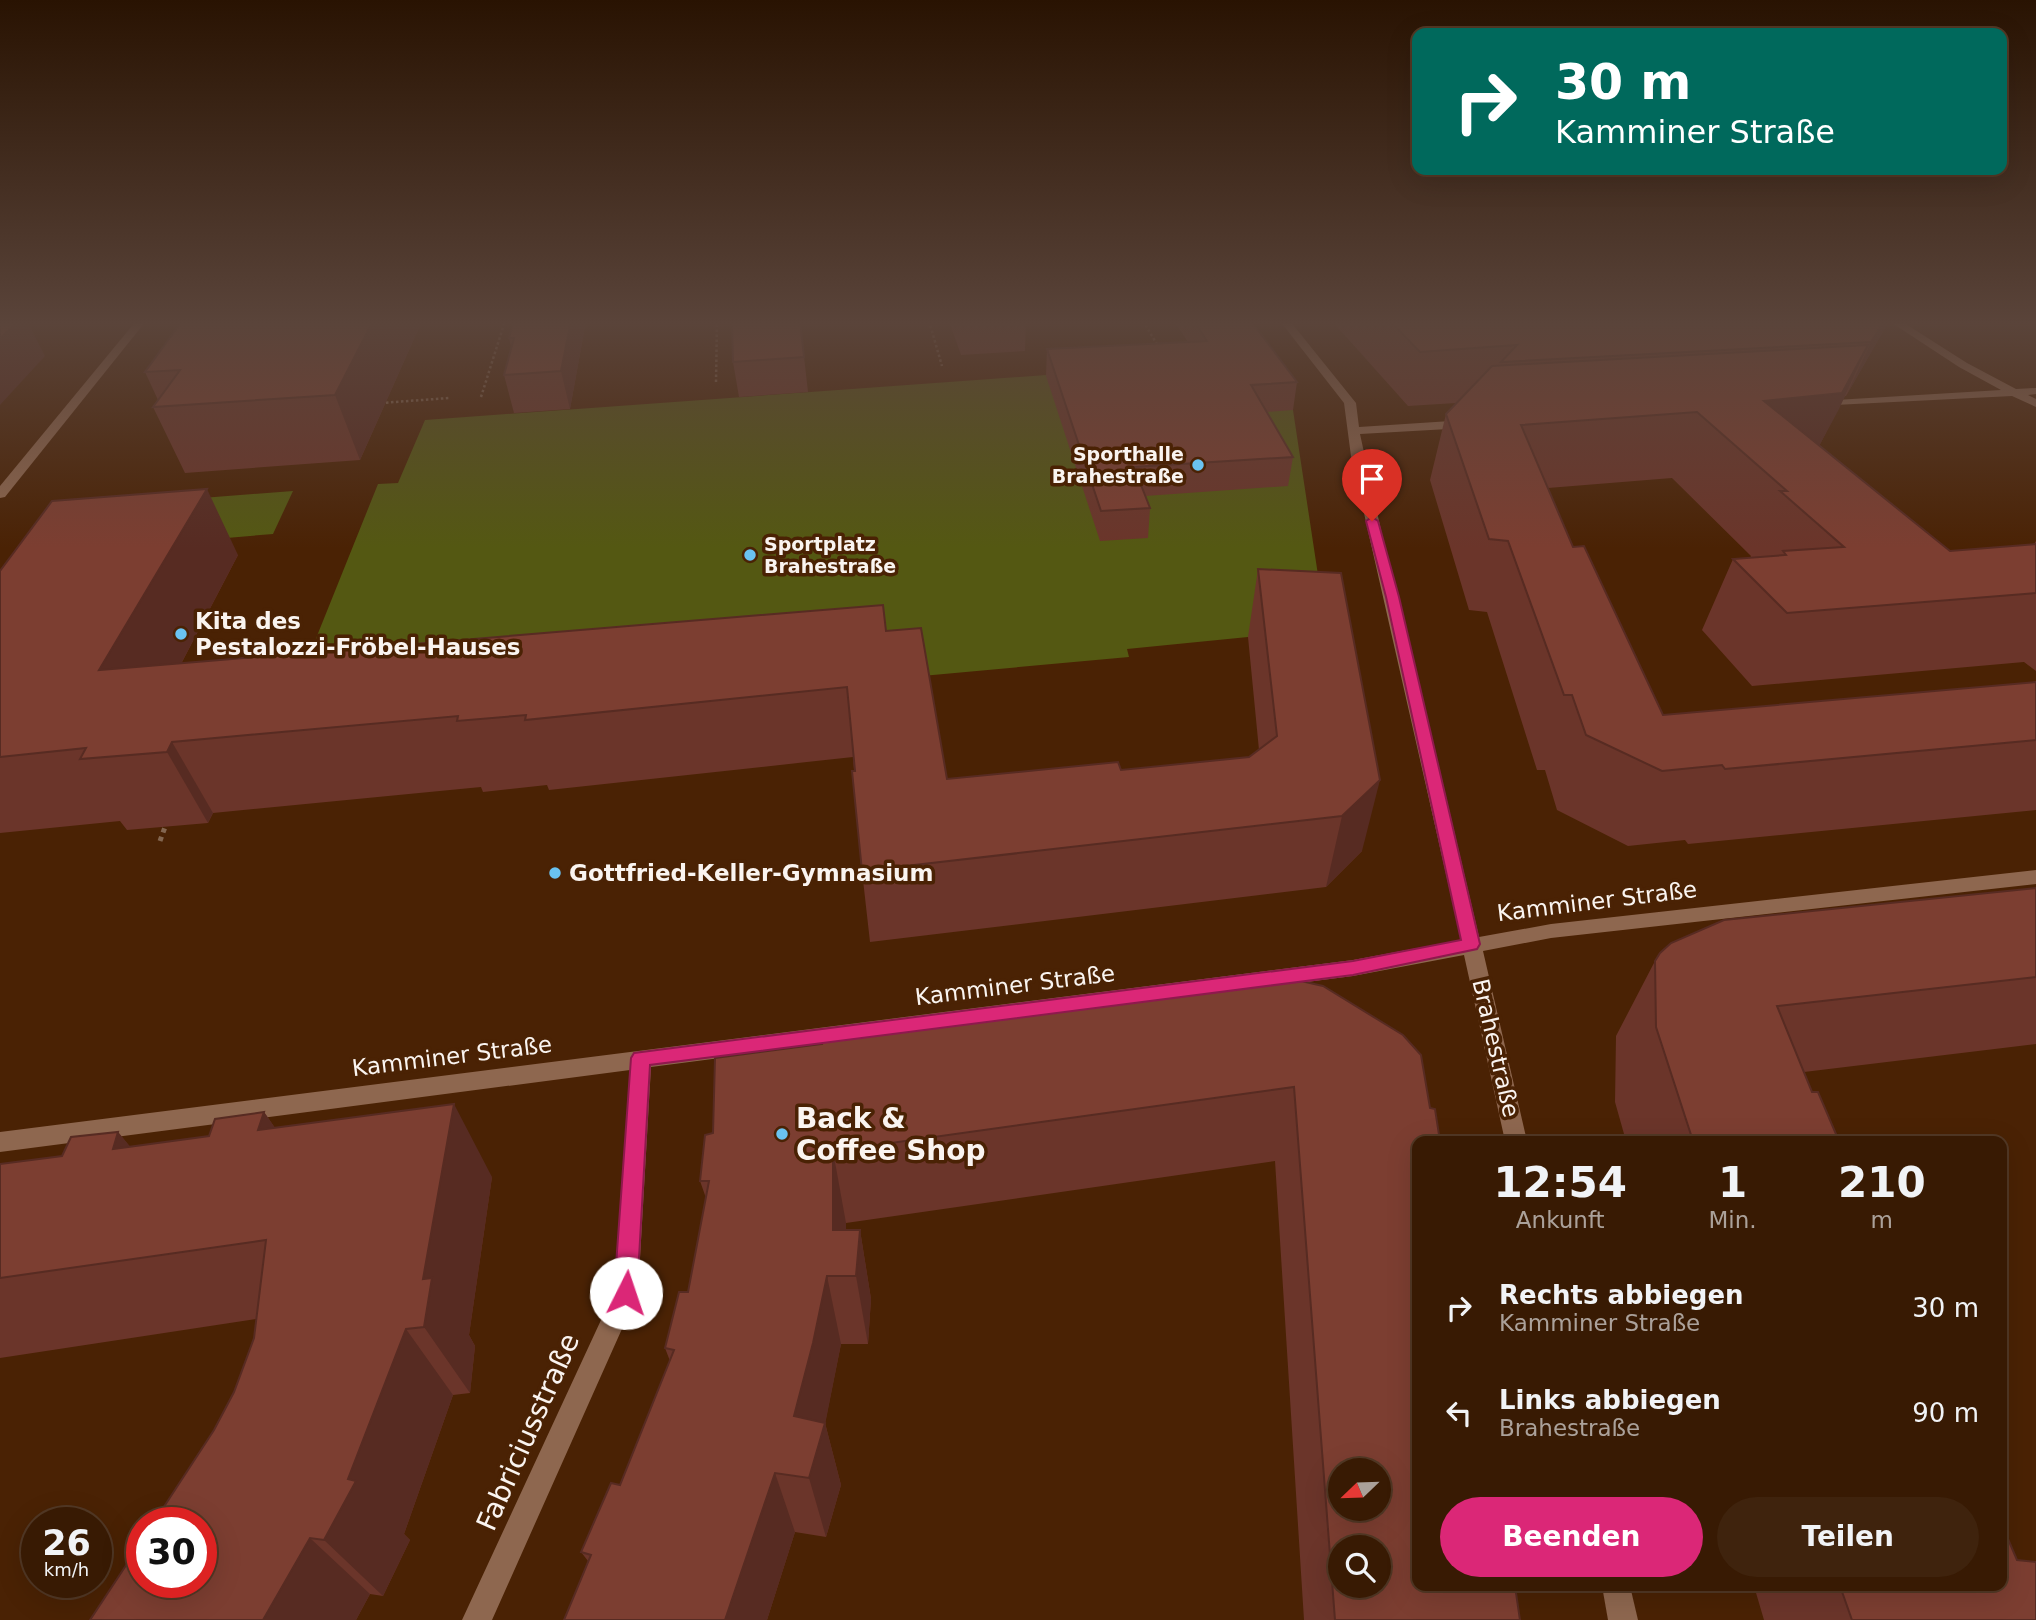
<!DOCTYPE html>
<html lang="de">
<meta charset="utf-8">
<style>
:root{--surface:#381a03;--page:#3f230d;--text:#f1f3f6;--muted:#aba19a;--line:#523825;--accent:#db2777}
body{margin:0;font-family:"DejaVu Sans",sans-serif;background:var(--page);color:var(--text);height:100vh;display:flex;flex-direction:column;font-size:26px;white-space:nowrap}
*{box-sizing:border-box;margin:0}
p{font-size:23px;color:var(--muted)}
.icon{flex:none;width:38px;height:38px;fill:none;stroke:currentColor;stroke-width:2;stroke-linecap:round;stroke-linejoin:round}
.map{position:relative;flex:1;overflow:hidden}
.panel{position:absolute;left:1412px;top:1136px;width:595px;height:455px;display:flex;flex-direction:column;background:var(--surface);border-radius:14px;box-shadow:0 7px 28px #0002,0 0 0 2px var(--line)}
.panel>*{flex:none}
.banner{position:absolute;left:1412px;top:28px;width:595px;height:147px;border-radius:14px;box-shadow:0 7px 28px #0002,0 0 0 2px var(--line);background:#00695c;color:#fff;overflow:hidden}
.needle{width:46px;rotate:247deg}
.controls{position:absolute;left:1328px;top:1458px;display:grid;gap:14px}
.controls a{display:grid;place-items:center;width:63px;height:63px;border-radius:50%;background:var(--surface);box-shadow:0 7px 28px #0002,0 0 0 2px var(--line);font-size:35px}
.speed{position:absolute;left:21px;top:1507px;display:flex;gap:14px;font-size:35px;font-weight:700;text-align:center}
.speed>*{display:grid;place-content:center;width:91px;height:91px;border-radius:50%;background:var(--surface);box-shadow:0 7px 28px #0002,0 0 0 2px var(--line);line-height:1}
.speed small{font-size:18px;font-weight:400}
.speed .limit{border:10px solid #d22;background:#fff;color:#111}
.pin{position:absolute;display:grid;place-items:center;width:60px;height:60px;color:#fff;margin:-72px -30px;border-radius:50% 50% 50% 0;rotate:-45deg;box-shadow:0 0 7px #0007}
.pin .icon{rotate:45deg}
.me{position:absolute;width:77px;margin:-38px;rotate:4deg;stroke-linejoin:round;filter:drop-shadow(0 0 5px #0008)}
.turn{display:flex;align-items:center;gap:24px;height:147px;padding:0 28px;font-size:32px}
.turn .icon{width:91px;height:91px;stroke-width:2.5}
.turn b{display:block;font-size:49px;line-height:60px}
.eta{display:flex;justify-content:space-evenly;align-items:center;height:119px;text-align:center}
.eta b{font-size:42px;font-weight:700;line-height:49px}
.action{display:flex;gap:14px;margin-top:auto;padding:14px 28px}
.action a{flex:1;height:80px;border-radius:42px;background:var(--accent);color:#fff;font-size:28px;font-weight:700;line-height:80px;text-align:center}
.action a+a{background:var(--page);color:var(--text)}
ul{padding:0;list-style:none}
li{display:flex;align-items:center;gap:21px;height:105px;padding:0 28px}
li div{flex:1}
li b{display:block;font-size:26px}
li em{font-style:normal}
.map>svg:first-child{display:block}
.green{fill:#545812}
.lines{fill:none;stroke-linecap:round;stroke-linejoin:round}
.path-far1{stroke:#836650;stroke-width:2.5;stroke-dasharray:2.5 2.5;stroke-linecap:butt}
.path{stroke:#836650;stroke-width:5;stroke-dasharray:4.5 4.5;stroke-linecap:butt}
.minor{fill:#8e674f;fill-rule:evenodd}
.wall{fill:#6b352a}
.shaded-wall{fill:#572b22}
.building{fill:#7c3e31;stroke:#572b22;stroke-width:2;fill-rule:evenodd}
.route{fill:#db2777;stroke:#8e194d;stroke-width:2}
.poi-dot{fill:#6ac3f1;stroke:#4a2204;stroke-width:2.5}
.labels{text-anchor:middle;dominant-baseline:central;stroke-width:7;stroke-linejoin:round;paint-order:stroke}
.far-poi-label{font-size:19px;font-weight:bold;fill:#faf4f0;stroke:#4a2204;text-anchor:end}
.poi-label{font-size:23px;font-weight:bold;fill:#faf4f0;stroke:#4a2204;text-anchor:start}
.street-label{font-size:23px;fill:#faf4f0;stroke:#4a2204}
.near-poi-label{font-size:28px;font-weight:bold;fill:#faf4f0;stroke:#4a2204;text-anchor:start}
.near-street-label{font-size:28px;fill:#faf4f0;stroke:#4a2204}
</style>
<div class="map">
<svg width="2036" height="1620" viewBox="0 0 2036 1620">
<rect width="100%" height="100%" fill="#4a2204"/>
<g class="green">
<polygon points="1060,374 1293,410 1328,641 1248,637 1127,649 1129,657 889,679 280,728 378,484 398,483 425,420"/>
<polygon points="293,491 273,534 109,548 138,503"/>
</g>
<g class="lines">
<g class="path-far1">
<polyline points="929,321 942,366"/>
<polyline points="1143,321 1158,346"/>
<polyline points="716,382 717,321"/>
<polyline points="481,397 505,321"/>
<polyline points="381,403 449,398"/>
</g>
<polyline class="path" points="160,841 165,827"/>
<g class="minor">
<polygon points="136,321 146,321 5,497 0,498 0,486"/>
<polygon points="1280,321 1290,321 1356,403 1359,427 1466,420 1472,424 1466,428 1360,434 1384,544 1399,597 1479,937 1551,924 2036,870 2036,884 1551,938 1483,951 1527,1141 1505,1141 1464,955 1353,976 651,1067 638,1293 492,1620 462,1620 614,1292 630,1070 0,1152 0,1132 1353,960 1461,940 1351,456 1344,403"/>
<polygon points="1889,321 1901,321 1967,363 2016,389 2036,388 2036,394 2028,395 2036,399 2036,407 2012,396 1815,406 1815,402 1819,401 2001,390 1959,367"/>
<polygon points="1602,1586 1630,1586 1638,1620 1608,1620"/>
</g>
</g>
<g class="wall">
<polygon points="422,321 360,460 185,473 153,407 158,400 145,372"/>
<polygon points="514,321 586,321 570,409 514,413 504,375 511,347 509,338"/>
<polygon points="800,321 808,392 739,397 733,362"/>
<polygon points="949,321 1026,321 1025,351 961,355"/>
<polygon points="1174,321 1251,321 1297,382 1293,410 1267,412 1293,457 1288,486 1145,496 1150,508 1148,538 1100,541 1046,376 1047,349 1188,342"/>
<polygon points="1332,321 1889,321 1846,396 1845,396 1819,446 1950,551 2034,544 2036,541 2036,671 2024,662 1752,686 1702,630 1733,559 1750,558 1751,556 1672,478 1548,488 1573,547 1663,715 2036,682 2036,810 1688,844 1685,840 1628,846 1557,810 1545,770 1537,770 1487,612 1469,610 1430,480 1446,414 1456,403 1408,406"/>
<polygon points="238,555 181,664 886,631 947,779 1121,770 1249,757 1259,750 1248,637 1258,569 1362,851 1326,887 870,942 862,871 853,757 549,790 547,785 483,792 481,787 213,813 208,823 127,830 120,821 0,833 0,571"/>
<polygon points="2036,888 2036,1044 1804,1072 1812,1092 1839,1141 1626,1141 1615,1102 1616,1036 1655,961"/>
<polygon points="1301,981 1418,1586 1520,1620 1304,1620 1275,1161 846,1223 846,1230 860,1230 871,1299 868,1344 841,1344 825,1423 841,1485 826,1537 795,1532 767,1620 564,1620 588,1561 581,1552 620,1485 670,1361 665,1348 688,1292 706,1198 700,1181 713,1133 1255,986"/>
<polygon points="264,1112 275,1128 492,1177 469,1335 475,1346 470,1393 453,1395 404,1534 410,1540 383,1596 370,1594 356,1620 214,1430 234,1392 254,1338 256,1319 0,1358 0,1164 62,1156 118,1132 130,1147 209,1136"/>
<polygon points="2017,1560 2036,1620 1764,1620 1754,1586 2002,1586"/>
</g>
<g class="shaded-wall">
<polygon points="18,321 27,321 45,356 0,405 0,339"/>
<polygon points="373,321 422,321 360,460 335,395"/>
<polygon points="571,321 586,321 570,409 561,371"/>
<polygon points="1884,321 1889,321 1846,396 1871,342"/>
<polygon points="1868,345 1839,409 1812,459 1764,401"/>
<polygon points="207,489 238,555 141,740 99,670"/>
<polygon points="172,742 213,813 208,823 167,752"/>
<polygon points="1380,780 1362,851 1326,887 1342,816"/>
<polygon points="454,1104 492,1177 469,1335 475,1346 470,1393 424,1327 423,1279"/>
<polygon points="264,1112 315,1185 258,1130"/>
<polygon points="118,1132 179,1205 113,1149"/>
<polygon points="833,1151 846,1223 846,1276 833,1230"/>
<polygon points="860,1230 871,1299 868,1344 856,1276"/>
<polygon points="827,1276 841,1344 825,1425 825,1423 841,1485 826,1537 809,1478 794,1416"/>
<polygon points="406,1329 453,1395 404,1534 410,1540 383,1596 324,1540"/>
<polygon points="775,1473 795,1532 767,1620 725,1620"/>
<polygon points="310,1538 370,1594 356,1620 263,1620"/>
</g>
<g class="building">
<polygon points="0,321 18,321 0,339"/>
<polygon points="182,321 373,321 335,395 153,407 180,370 145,372"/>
<polygon points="514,321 571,321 561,371 504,375 514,338 509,338"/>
<polygon points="732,321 800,321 804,357 733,362"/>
<polygon points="1194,321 1251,321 1297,382 1251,385 1293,457 1134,467 1150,508 1101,511 1047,349 1207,341"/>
<polygon points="1390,321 1884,321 1871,342 1501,362 1517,345 1420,352"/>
<polygon points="1868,345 1842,393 1764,401 1950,551 2036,544 2036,593 1787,613 1733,559 1786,555 1783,551 1844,547 1780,491 1787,491 1697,412 1521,425 1573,547 1584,546 1663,715 2036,682 2036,740 1725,769 1722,765 1662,771 1586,735 1572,695 1564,695 1508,541 1489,539 1446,414 1492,366"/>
<polygon points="207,489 99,670 883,605 886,631 921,628 947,779 1118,762 1121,770 1249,757 1277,736 1258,569 1341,573 1380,780 1342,816 862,871 852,771 855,771 847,687 525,720 526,715 457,721 458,716 172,742 167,752 80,759 86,748 0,757 0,571 52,501"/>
<polygon points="2036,888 2036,977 1777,1006 1812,1092 1818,1092 1839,1141 1693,1141 1656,1027 1655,961 1660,953 1671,943 1724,920"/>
<path d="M 1301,981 L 1323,986 L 1403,1035 L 1421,1055 L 1430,1108 L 1435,1109 L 1440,1141 L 1418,1141 L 1418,1586 L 1515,1586 L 1520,1620 L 1335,1620 L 1294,1087 L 833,1151 L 833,1230 L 860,1230 L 856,1276 L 827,1276 L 813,1343 L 794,1416 L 825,1423 L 809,1478 L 775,1473 L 725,1620 L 564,1620 L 591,1555 L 581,1552 L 611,1483 L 620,1485 L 674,1350 L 665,1348 L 679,1292 L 688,1292 L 709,1181 L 700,1181 L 705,1135 L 713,1133 L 715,1058 L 822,1044 L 821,1039 L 929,1025 L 1254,983 L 1255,986 ZM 1340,1470 L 1379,1470 L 1379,1508 L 1340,1508 ZM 1340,1547 L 1379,1547 L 1379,1586 L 1340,1586 Z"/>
<polygon points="454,1104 423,1279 432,1278 424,1327 406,1329 348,1479 356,1481 324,1540 310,1538 263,1620 90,1620 142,1541 142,1582 201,1582 201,1522 154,1522 214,1430 234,1392 254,1338 266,1240 0,1278 0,1164 62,1156 71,1137 118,1132 113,1149 209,1136 215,1119 264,1112 258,1130"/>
<polygon points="2002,1525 2017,1560 2036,1562 2036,1620 1852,1620 1840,1586 2002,1586"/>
</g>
<linearGradient id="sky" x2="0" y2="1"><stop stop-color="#291302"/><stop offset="0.59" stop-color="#5a443a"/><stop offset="1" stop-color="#5a443a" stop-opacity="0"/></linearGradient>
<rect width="2036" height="548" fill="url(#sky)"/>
<polygon class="route" points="1372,517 1378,521 1399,597 1480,944 1477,949 1353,975 650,1065 637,1293 634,1300 626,1304 618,1300 614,1293 631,1058 634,1053 1353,961 1461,940 1386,597 1366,521"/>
<g class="poi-dot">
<circle cx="1198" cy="465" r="7"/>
<circle cx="750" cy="555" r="7"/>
<circle cx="181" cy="634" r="7"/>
<circle cx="555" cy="873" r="7"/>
<circle cx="782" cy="1134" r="7"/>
</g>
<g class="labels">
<g class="far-poi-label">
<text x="1184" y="454">Sporthalle<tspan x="1184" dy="22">Brahestraße</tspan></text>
<text x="764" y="544" text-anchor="start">Sportplatz<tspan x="764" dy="22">Brahestraße</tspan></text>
</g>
<g class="poi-label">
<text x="195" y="621">Kita des<tspan x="195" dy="26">Pestalozzi-Fröbel-Hauses</tspan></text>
<text x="569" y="873">Gottfried-Keller-Gymnasium</text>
</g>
<g class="street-label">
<text transform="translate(1597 901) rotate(-7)">Kamminer Straße</text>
<text transform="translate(1015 985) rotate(-7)">Kamminer Straße</text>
<text transform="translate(1496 1048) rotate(77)">Brahestraße</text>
<text transform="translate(452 1056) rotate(-7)">Kamminer Straße</text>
</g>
<g class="near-poi-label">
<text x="796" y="1118">Back &amp;<tspan x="796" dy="32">Coffee Shop</tspan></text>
</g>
<g class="near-street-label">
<text transform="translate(528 1432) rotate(-66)">Fabriciusstraße</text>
</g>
</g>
</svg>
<div class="controls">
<a><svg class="needle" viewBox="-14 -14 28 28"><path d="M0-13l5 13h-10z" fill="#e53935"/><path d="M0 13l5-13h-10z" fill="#aba19a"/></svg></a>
<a><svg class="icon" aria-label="search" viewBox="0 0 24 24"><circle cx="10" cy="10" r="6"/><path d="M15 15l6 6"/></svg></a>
</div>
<div class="speed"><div>26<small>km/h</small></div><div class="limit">30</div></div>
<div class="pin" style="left:1372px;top:521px;background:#d93025"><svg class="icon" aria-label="arrive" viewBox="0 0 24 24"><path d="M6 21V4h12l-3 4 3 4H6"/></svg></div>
<svg class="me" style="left:626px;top:1293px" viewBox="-20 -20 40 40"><circle r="19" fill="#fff"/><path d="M0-13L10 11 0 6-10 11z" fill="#db2777"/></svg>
<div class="banner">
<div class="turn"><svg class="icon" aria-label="right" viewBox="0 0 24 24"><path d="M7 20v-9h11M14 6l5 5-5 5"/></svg><div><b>30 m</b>Kamminer Straße</div></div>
</div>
<section class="panel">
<div class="eta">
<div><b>12:54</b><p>Ankunft</p></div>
<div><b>1</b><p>Min.</p></div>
<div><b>210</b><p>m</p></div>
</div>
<ul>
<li><svg class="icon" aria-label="right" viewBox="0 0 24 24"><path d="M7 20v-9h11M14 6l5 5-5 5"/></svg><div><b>Rechts abbiegen</b><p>Kamminer Straße</p></div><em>30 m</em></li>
<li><svg class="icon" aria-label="left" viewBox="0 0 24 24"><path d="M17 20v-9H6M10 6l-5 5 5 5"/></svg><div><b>Links abbiegen</b><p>Brahestraße</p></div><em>90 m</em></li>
</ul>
<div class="action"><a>Beenden</a><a>Teilen</a></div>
</section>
</div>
